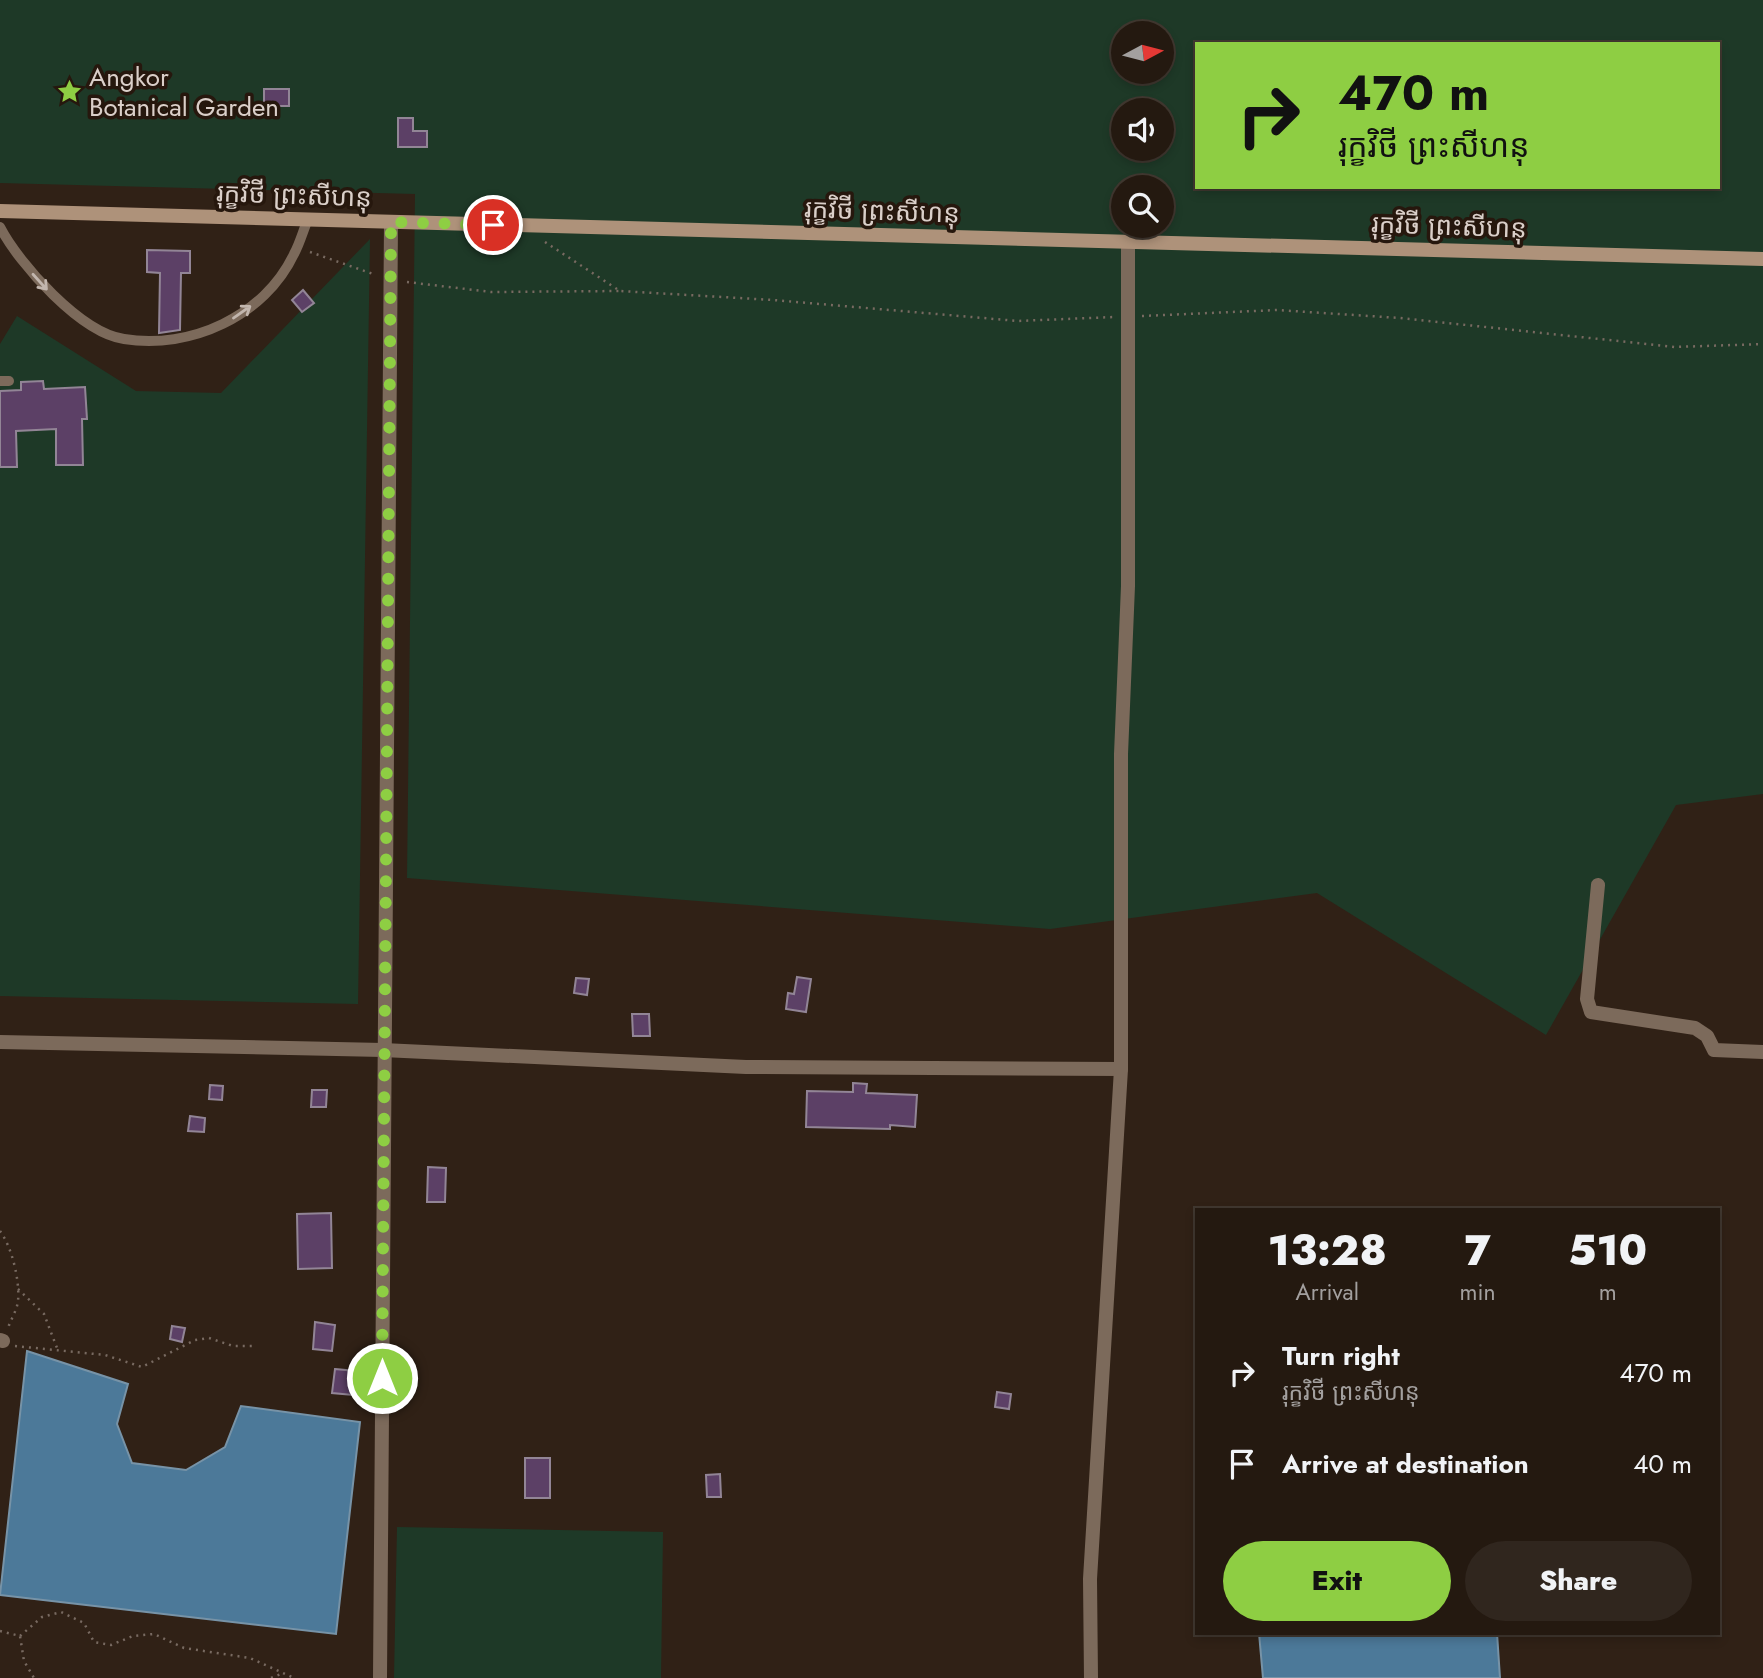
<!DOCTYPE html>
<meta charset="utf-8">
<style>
:root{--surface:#241910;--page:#30261e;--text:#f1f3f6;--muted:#a3a09f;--line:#413830;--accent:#8ece43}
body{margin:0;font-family:Jost,"Noto Sans Khmer",sans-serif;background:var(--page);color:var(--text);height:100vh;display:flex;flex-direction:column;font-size:26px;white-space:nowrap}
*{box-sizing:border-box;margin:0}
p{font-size:23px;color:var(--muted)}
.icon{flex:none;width:38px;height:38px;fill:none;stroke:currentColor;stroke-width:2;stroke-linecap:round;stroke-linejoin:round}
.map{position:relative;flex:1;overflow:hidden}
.drawer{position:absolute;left:1195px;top:1208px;width:525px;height:427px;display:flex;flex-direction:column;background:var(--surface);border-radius:0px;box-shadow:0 4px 10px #0003,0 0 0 2px var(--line)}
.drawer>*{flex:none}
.guide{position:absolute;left:1195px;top:42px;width:525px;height:147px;border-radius:0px;box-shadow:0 4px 10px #0003,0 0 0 2px var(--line);background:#8ece43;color:#111;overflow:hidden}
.needle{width:46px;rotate:83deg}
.fabs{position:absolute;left:1111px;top:21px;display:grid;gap:14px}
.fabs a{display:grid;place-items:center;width:63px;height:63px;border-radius:50%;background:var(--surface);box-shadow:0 4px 10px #0003,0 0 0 2px var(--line);font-size:35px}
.pin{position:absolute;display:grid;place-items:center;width:60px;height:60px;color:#fff;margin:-30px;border:4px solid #fff;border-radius:50%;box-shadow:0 2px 7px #0007}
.me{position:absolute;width:77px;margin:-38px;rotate:0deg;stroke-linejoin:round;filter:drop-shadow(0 0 5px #0008)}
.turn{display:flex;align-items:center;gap:24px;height:147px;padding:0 28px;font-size:32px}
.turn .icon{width:91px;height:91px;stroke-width:2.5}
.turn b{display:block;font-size:49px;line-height:60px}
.eta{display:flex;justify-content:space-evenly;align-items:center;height:119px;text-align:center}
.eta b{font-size:42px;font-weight:800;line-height:49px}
.action{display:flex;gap:14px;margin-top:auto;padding:14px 28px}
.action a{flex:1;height:80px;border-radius:42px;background:var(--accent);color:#111;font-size:28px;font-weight:800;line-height:80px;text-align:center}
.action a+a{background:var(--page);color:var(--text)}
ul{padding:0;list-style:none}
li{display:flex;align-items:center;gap:21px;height:91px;padding:0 28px}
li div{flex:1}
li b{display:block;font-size:26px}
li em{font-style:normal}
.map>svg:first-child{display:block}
.green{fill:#1e3927;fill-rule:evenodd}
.water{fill:#4c7999;stroke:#7793a7;stroke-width:2}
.building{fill:#5c4066;stroke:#928596;stroke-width:2}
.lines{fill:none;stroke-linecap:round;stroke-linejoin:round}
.path{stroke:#786a61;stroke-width:2.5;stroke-dasharray:2 5;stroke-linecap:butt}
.lane{stroke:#7c6a5b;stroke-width:10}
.street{stroke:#7c6a5b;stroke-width:14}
.secondary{stroke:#ae927a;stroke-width:14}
.oneway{stroke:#c2b6ae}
.route{stroke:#8ece43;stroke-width:12;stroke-dasharray:0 21.6}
.labels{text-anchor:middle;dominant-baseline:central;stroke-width:7;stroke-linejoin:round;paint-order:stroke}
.poi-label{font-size:26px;fill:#dacfc9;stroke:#26170d;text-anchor:start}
.street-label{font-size:26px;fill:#dacfc9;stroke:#26170d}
</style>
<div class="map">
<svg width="1763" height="1678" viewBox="0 0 1763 1678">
<rect width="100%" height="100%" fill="#302116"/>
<g class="green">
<path d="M 0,0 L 1763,0 L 1763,794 L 1676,805 L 1546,1035 L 1317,893 L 1050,929 L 407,878 L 415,194 L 0,183 ZM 1124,33 L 1162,33 L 1162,72 L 1124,72 ZM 1197,44 L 1718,44 L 1718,187 L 1197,187 ZM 1124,110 L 1162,110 L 1162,149 L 1124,149 ZM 1124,187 L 1162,187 L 1162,226 L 1124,226 Z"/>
<polygon points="370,239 358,1004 0,996 0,344 17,316 136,391 221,393"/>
<polygon points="397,1527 663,1532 661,1678 394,1678"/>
</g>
<g class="water">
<polygon points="27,1351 128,1384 117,1424 132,1463 186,1470 225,1447 241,1406 360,1422 336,1634 0,1595"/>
<polygon points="1259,1633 1497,1633 1500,1678 1263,1678"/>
</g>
<g class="building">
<rect x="264" y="89" width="25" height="17"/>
<polygon points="398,118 413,118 413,131 427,131 427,147 398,147"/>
<polygon points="147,250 190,251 190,273 181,273 180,330 159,333 160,273 147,272"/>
<polygon points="303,290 314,303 302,312 292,300"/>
<polygon points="43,381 44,389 85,387 87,419 82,419 83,465 56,465 56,429 16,431 17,467 0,467 0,391 21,390 21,382"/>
<polygon points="797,977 811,979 806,1012 786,1009 788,993 794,994"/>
<polygon points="576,978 589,979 587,995 574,993"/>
<polygon points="632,1014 649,1014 650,1036 633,1036"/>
<polygon points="853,1083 867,1084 866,1093 917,1095 915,1127 890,1125 890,1129 806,1127 807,1091 853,1092"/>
<polygon points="210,1085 223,1086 222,1100 209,1099"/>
<polygon points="312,1090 327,1090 326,1107 311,1107"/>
<polygon points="190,1116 205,1118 204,1132 188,1131"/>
<polygon points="428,1167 446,1168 445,1202 427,1202"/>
<polygon points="331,1213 332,1268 298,1269 297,1214"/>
<polygon points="315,1322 335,1325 332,1351 313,1349"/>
<polygon points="172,1326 185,1328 182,1342 170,1339"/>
<polygon points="335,1369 356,1371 353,1395 332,1393"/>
<polygon points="997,1392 1011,1394 1009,1409 995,1407"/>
<rect x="525" y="1458" width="25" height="40"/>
<polygon points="720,1474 721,1497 707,1497 706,1475"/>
</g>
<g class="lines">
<g class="path">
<polyline points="545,242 620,291 773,300 1018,321 1114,317"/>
<polyline points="310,252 376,275"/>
<polyline points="407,282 491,292 620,291"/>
<polyline points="1142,316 1277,310 1400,318 1675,347 1763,344"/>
<path d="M 0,1231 C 12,1247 20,1281 18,1301 C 17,1310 11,1319 8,1328"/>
<polyline points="18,1289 44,1314 57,1348"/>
<polyline points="15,1346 105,1355 142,1367 195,1340 209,1338 233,1346 256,1346"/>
<polyline points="0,1631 20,1636 24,1661 34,1678"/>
<polyline points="20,1636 42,1617 61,1612 84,1623 94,1642 111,1645 133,1636 154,1634 184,1648 250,1658 294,1678"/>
<polyline points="271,1678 281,1674"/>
</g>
<g class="lane">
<path d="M 0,227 C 19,264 81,333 124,339 C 190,350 265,316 294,254 C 300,243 303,231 308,219"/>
<polyline points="0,381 9,381"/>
</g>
<g class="street">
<polyline points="1598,885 1587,999 1591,1012 1695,1028 1707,1036 1714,1050 1763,1052"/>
<polyline points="0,1042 383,1050 746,1067 1121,1069"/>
<polyline points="0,1340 3,1341"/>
<polyline points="380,1678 391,222"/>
<polyline points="1091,1678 1090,1579 1121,1069 1121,754 1128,586 1128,242"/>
</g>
<polyline class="secondary" points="0,211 1763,259"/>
</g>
<defs><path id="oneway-shaft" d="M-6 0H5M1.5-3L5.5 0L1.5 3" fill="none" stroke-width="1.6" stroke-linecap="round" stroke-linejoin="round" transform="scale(1.75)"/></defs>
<g class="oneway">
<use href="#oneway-shaft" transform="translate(40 282) rotate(48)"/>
<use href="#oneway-shaft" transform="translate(242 312) rotate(-35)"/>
</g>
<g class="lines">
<polyline class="route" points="382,1378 391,222 493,225"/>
</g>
<defs>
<symbol id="sight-bare" viewBox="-9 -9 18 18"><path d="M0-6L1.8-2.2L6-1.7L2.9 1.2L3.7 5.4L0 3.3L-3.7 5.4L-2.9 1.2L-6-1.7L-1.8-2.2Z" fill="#8ece43" stroke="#26170d" stroke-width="2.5" paint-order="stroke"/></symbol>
</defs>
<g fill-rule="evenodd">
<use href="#sight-bare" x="52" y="74" width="35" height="35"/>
</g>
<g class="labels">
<g class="poi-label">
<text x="89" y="77">Angkor<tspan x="89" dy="30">Botanical Garden</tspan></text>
</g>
<g class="street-label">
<text transform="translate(294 195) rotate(2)">រុក្ខវិថី ព្រះសីហនុ</text>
<text transform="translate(882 211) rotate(2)">រុក្ខវិថី ព្រះសីហនុ</text>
<text transform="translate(1449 226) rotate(2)">រុក្ខវិថី ព្រះសីហនុ</text>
</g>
</g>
</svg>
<div class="fabs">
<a><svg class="needle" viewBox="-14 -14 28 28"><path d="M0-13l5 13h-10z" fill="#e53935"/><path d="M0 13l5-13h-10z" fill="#a3a09f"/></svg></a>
<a><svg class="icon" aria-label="sound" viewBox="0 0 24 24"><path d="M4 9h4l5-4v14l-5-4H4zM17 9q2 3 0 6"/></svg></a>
<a><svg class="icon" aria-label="search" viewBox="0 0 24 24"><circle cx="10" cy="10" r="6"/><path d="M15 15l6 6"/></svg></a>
</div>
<div class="pin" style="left:493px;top:225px;background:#d93025"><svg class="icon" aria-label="arrive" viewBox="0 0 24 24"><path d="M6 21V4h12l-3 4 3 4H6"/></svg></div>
<svg class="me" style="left:382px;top:1378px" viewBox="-20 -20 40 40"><circle r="17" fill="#8ece43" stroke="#fff" stroke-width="3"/><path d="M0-11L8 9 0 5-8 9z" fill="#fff"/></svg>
<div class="guide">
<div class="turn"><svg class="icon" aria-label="right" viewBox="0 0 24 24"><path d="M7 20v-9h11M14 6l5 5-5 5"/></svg><div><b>470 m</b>រុក្ខវិថី ព្រះសីហនុ</div></div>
</div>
<section class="drawer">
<div class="eta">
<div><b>13:28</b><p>Arrival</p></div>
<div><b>7</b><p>min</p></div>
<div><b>510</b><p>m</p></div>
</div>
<ul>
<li><svg class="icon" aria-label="right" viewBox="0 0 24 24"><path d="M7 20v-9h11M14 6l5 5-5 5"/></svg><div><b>Turn right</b><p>រុក្ខវិថី ព្រះសីហនុ</p></div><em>470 m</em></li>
<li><svg class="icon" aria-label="arrive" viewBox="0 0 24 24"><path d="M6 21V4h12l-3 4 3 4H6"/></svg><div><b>Arrive at destination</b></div><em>40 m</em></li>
</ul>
<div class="action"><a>Exit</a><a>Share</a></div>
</section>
</div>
